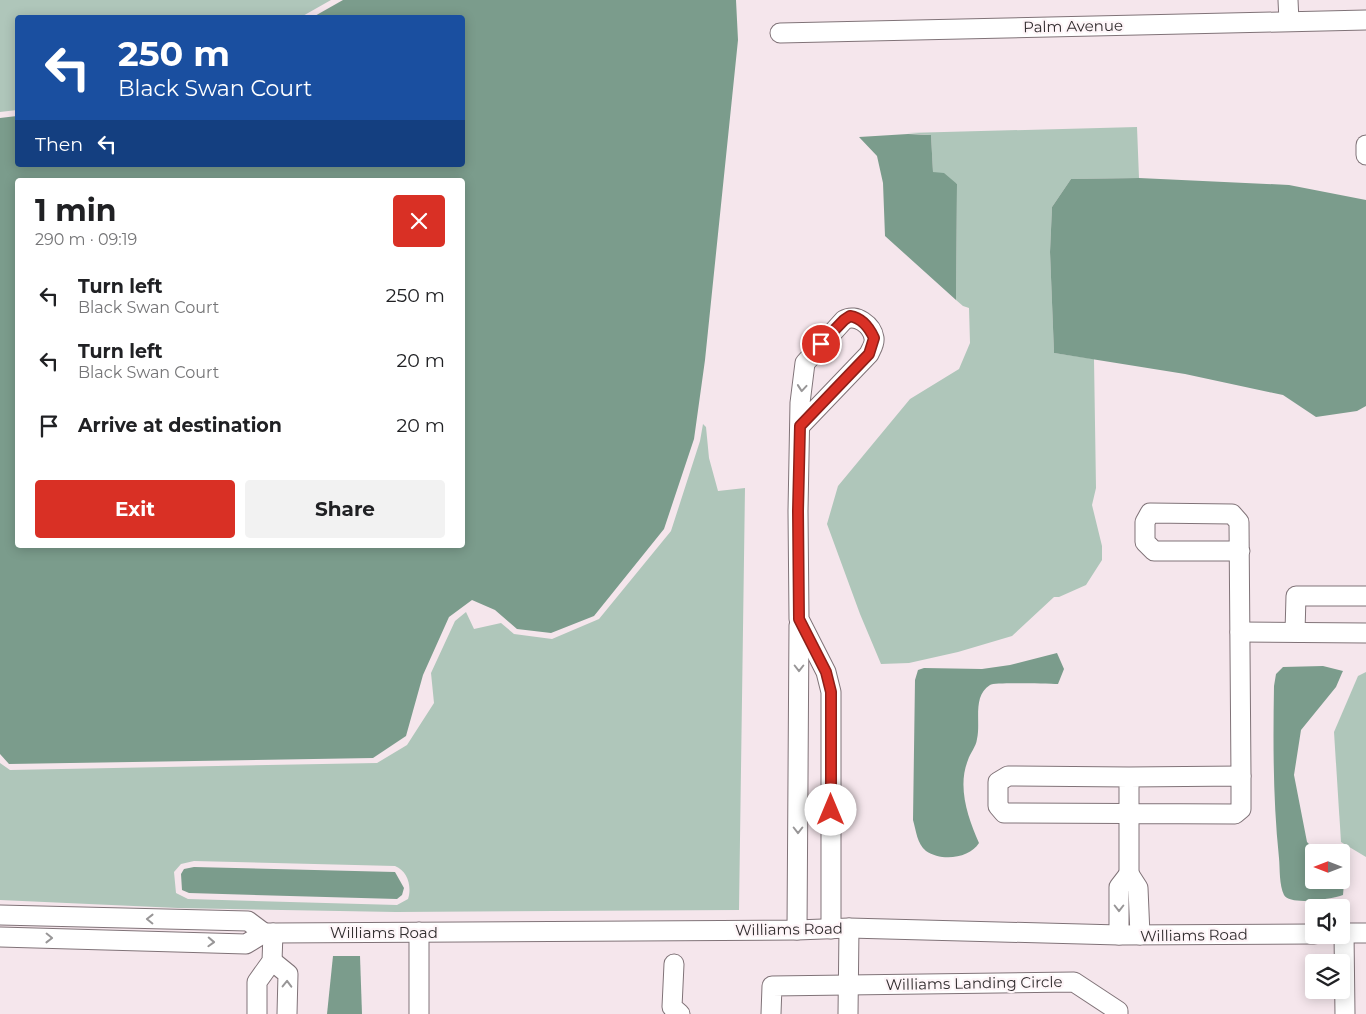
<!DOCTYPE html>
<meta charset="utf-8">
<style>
:root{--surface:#fff;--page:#f2f2f2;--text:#202124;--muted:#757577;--accent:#d93025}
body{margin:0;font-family:Montserrat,sans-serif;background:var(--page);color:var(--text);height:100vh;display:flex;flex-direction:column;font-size:19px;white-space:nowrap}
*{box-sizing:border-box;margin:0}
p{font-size:16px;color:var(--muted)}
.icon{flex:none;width:28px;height:28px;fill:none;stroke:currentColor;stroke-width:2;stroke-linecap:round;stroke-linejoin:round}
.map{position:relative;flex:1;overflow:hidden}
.drawer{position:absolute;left:15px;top:178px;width:450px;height:370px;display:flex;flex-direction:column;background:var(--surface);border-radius:5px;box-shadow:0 2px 12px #0003}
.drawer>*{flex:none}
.hud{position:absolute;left:15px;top:15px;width:450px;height:152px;border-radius:5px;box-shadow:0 2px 12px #0003;background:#1a4fa0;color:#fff;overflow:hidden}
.needle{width:32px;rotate:270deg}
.buttons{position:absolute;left:1305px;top:844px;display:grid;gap:10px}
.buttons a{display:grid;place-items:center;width:45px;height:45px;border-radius:5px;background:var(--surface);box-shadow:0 2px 12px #0003;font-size:25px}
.pin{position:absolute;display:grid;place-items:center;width:42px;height:42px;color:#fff;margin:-21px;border:2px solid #fff;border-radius:50%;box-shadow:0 1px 5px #0007}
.me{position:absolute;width:55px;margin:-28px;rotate:0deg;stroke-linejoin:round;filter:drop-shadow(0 0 4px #0008)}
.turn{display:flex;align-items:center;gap:18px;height:105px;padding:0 20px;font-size:22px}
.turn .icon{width:65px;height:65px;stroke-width:2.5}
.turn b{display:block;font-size:35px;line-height:42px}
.then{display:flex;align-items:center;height:48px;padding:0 20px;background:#0003;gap:10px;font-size:19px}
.round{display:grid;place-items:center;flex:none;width:52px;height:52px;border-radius:5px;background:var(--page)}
.overview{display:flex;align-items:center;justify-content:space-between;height:85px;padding:0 20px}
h1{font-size:30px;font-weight:700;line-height:38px}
.button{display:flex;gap:10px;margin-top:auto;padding:10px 20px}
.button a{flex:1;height:58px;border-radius:5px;background:var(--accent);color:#fff;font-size:20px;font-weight:700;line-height:58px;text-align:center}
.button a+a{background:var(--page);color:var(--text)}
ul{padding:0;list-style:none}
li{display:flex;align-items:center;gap:15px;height:65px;padding:0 20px}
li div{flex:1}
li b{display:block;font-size:19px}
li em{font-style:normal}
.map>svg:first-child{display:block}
.green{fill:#afc6ba;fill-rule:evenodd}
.water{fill:#7b9c8c;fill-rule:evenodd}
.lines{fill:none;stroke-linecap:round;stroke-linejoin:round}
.minor-casing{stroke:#807378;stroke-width:21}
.minor{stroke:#fff;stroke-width:19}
.oneway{stroke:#989697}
.route-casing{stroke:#8d1f18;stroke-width:12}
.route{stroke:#d93025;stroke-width:9}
.labels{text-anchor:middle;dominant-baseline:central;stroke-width:4.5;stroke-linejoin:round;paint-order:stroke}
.street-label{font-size:15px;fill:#322d2f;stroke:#fef5f8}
</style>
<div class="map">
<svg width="1366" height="1014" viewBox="0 0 1366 1014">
<rect width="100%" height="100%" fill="#f5e6ec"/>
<g class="green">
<polygon points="0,0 331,0 301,17 18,18 17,110 0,112"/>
<polygon points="1137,127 1139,178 1071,179 1052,207 1050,252 1054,353 1094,359 1096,488 1092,505 1102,546 1102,560 1086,585 1059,597 1054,597 1012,636 958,652 909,663 881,664 860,614 827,524 838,486 910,399 959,369 970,343 969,308 963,306 956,300 957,184 933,172 931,135 907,133"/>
<path d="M 703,424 L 706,427 L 709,458 L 718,491 L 745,488 L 739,910 L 396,912 L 178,908 L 0,900 L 0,763 L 10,770 L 377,763 L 407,745 L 434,703 L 431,673 L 455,621 L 466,612 L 474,629 L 501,623 L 514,634 L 552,639 L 599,619 L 671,531 L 700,441 ZM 194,861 L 395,866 C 408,871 412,887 408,899 L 397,905 L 188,899 L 176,893 L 174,872 L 181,864 Z"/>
<polygon points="1366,672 1366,857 1341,842 1334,732 1358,676"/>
</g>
<g class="water">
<path d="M 343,0 L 736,0 L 738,40 L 705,360 L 694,439 L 664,529 L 594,616 L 551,633 L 517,629 L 495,610 L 472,600 L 449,617 L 423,675 L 406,736 L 373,758 L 9,764 L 0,754 L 0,118 L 17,116 L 18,165 L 462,165 L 462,18 L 313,17 ZM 18,180 L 462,180 L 462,545 L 18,545 Z"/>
<polygon points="908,134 931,135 933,172 944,173 957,184 956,300 885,236 883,183 877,156 859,137"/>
<polygon points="1139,178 1289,185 1366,200 1366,406 1357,411 1316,417 1283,395 1185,374 1054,353 1050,252 1052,207 1071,179"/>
<path d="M 1057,653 L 1064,669 L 1058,684 C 1047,684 995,682 990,685 C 972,696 981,722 977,739 C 976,747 970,753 968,760 C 957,787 968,818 979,843 C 970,858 942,862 926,851 C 917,844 916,830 913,820 L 915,680 L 918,670 L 924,668 L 982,669 L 1010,665 Z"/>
<path d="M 1323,666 L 1343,671 L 1342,673 L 1336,687 L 1301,730 L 1294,775 L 1307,842 L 1317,852 L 1314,852 L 1314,880 L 1341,880 L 1341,876 L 1344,883 L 1343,895 C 1332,899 1290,906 1284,895 C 1279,885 1280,869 1279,858 C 1273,801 1273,743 1274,686 L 1276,674 L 1283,667 Z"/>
<polygon points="194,867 395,872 404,888 402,895 397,899 189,893 182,890 181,874 184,869"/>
<polygon points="333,956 360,956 362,1014 327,1014"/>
</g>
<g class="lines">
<defs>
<g id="minor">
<polyline points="1288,0 1289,21"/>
<polyline points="780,33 1366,20"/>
<polyline points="1366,145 1366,155"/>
<path d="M 800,426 L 869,354 C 871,349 875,344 874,338 C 872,325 856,313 844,320 L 805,363 L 800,403 L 798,511 L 799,619 L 826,672 L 831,692 L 831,929"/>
<polyline points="1240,551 1154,551 1145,542 1145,522 1150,513 1232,514 1239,522 1241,776"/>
<polyline points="1240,632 1366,633"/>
<polyline points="1295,632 1296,596 1366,596"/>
<polyline points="1129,777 1008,776 998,782 998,806 1004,813 1235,814 1241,809 1241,776 1129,777 1129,874"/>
<polyline points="0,915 248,921 264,933"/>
<polyline points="797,930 799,625"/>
<polyline points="419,932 419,1014"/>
<polyline points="1341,933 1366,933"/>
<polyline points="1344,933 1345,1014"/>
<polyline points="1119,935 1119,887 1129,874 1138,888 1140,935"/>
<polyline points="0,937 246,944 264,933 273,933 797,930 849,928 1119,935 1314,934"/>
<polyline points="272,961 288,974 287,1014"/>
<polyline points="674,964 672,1007 680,1014"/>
<polyline points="257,1014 257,982 272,961 273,933"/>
<polyline points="771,1014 772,986 1074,982 1118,1011 1118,1014"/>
<polyline points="848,1014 849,928"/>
</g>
</defs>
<use href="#minor" class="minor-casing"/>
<use href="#minor" class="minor"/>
</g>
<defs><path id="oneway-chevron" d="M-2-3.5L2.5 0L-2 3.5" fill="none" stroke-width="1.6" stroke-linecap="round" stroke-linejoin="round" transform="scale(1.25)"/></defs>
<g class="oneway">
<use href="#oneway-chevron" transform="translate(802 388) rotate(95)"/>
<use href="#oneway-chevron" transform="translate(799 668) rotate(90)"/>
<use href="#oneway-chevron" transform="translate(798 830) rotate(90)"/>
<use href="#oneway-chevron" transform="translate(1119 908) rotate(90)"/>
<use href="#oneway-chevron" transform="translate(150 919) rotate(-179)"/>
<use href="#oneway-chevron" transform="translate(49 938) rotate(1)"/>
<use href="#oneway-chevron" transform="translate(211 942) rotate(2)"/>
<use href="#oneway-chevron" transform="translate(287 984) rotate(-89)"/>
</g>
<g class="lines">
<defs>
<path id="route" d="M 821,344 L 844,320 L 850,316 C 862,318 869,327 874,338 L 869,354 L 800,426 L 798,511 L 799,619 L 826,672 L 831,692 L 831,810"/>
</defs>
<use href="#route" class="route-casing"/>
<use href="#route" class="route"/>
</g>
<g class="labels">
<g class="street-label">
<text transform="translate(1073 26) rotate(-1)">Palm Avenue</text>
<text transform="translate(789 929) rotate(-1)">Williams Road</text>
<text x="384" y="932">Williams Road</text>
<text transform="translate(1194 935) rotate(-1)">Williams Road</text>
<text transform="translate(974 983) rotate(-1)">Williams Landing Circle</text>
</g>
</g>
</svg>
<div class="buttons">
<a><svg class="needle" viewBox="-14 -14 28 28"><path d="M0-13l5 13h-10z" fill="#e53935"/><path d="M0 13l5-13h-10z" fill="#757577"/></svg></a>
<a><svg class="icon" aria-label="sound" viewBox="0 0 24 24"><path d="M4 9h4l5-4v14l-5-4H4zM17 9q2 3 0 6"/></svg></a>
<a><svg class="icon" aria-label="layers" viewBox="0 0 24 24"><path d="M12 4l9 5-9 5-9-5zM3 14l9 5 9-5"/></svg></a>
</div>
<div class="pin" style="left:821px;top:344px;background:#d93025"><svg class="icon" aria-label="arrive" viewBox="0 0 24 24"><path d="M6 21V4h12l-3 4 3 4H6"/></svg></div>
<svg class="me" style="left:831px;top:810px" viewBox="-20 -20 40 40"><circle r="19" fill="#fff"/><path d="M0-13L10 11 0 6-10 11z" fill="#d93025"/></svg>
<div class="hud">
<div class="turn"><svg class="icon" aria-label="left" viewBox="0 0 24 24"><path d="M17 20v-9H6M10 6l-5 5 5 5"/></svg><div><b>250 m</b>Black Swan Court</div></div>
<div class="then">Then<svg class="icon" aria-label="left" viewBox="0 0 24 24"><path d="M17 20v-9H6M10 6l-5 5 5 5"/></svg></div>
</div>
<section class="drawer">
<div class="overview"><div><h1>1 min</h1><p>290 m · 09:19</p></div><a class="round" style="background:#d93025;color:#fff"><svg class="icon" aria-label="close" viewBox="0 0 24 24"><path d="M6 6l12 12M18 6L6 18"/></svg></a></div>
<ul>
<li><svg class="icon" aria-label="left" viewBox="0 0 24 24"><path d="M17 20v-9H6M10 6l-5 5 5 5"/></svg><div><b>Turn left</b><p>Black Swan Court</p></div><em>250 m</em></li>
<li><svg class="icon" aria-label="left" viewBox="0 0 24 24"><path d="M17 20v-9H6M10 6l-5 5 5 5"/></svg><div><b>Turn left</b><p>Black Swan Court</p></div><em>20 m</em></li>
<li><svg class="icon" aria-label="arrive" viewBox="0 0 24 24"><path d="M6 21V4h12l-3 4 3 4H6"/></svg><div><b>Arrive at destination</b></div><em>20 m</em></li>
</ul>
<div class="button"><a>Exit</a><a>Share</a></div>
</section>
</div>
